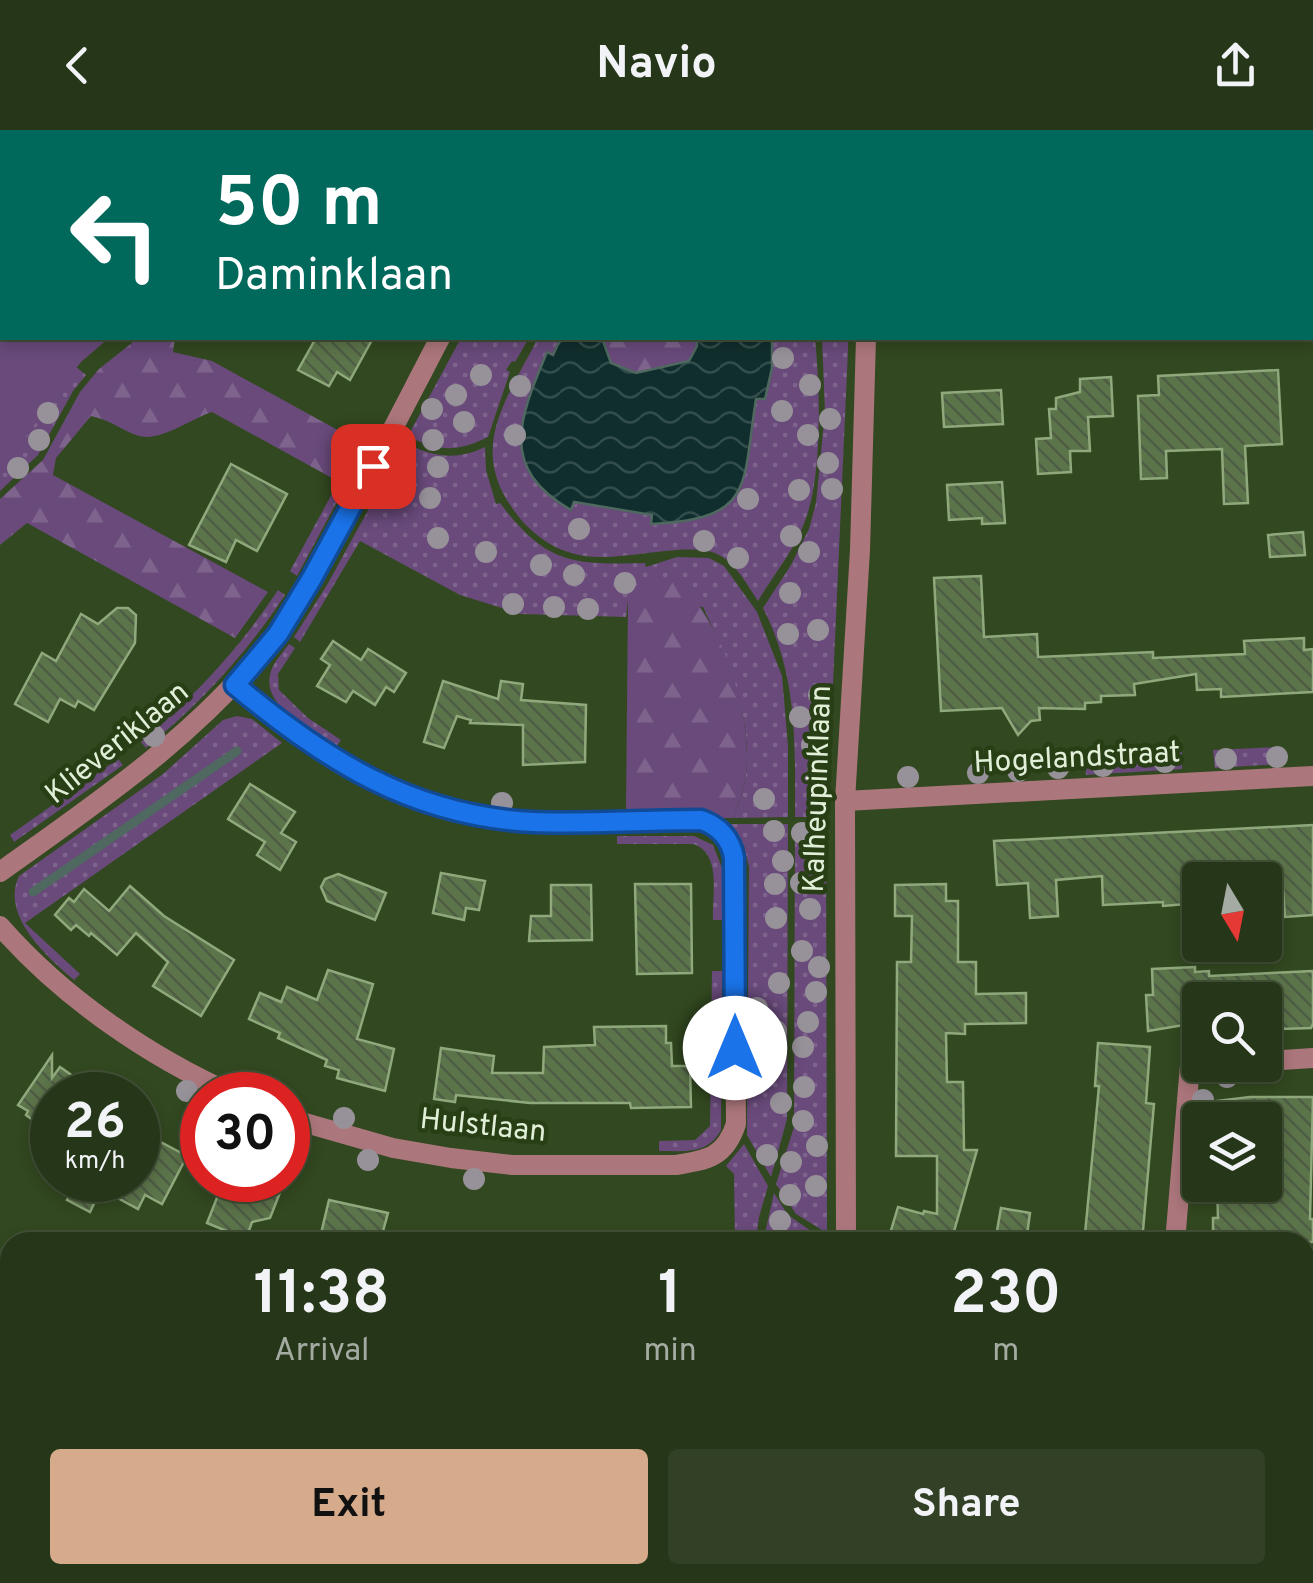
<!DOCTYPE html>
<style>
:root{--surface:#263618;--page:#324125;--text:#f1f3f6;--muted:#a4aba2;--line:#425037;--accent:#d6ab8b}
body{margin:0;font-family:Overpass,sans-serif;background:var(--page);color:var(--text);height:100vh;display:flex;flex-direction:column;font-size:38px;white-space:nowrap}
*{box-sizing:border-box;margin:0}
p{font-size:32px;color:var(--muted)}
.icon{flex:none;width:55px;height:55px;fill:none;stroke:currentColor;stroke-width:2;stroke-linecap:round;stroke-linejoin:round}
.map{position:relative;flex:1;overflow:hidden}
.sheet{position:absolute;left:0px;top:1102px;width:1315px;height:352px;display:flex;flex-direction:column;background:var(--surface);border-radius:30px 30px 0 0;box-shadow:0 5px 15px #0003,0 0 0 2px var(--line)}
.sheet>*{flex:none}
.top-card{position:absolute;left:0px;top:0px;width:1315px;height:210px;box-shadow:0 5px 15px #0003,0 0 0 2px var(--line);background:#00695c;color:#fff;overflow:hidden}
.needle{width:65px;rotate:170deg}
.fabs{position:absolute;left:1182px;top:732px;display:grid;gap:20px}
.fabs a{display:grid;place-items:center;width:100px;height:100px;border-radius:10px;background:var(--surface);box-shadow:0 5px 15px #0003,0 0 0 2px var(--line);font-size:50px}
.speed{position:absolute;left:30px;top:942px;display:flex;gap:20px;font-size:50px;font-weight:700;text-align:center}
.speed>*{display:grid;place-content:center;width:130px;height:130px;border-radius:50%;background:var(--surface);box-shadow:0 5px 15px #0003,0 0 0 2px var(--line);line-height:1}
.speed small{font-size:25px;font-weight:400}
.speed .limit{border:15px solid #d22;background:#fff;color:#111}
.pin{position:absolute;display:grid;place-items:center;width:85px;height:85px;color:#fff;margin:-42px;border-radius:20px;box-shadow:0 5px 15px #0006}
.me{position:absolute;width:110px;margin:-55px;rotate:0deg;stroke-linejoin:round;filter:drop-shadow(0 0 8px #0008)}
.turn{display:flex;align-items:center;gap:35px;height:210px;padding:0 50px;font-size:45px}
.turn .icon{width:130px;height:130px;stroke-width:2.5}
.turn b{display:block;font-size:70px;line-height:85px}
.eta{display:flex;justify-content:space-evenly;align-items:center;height:170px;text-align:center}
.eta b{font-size:60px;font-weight:700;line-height:70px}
.button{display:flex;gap:20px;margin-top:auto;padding:20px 50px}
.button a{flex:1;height:115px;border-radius:10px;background:var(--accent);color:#111;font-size:40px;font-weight:700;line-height:115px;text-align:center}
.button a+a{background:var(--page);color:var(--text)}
header{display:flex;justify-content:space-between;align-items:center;height:130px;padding:0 50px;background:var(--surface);font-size:45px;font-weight:700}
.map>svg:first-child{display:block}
.built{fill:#375020}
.grass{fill:url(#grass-dots)}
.forest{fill:url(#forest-firs)}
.park{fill:#694a7b}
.water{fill:url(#water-waves);stroke:#4f6860;stroke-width:2.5}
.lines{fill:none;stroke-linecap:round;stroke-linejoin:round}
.stream{stroke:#4f6860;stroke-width:9}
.building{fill:url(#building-back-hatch);stroke:#8fa97c;stroke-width:2.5}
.service{stroke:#ac777c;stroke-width:14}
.minor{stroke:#ac777c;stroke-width:20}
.tertiary{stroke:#ac777c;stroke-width:20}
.tree{fill:#979199}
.route-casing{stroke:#114b97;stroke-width:25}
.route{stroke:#1a73e8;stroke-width:18}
.labels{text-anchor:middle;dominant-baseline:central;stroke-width:9;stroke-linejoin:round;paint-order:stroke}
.street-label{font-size:30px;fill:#e1efd8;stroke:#283e15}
</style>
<header><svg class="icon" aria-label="back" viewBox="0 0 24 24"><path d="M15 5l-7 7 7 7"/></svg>Navio<svg class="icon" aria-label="share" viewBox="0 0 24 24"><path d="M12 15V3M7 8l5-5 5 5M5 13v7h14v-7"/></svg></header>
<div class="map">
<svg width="1313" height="1453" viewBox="0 0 1313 1453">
<defs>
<pattern id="grass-dots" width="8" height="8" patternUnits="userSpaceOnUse" patternTransform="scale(2.5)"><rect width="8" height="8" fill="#694a7b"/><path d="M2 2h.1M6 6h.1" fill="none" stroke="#7e648d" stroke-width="1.8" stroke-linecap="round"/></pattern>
<pattern id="forest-firs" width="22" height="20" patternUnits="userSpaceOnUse" patternTransform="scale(2.5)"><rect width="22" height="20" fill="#694a7b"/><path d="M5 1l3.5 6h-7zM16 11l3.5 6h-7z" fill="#7e648d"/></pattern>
<pattern id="water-waves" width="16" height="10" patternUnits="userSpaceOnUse" patternTransform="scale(2.5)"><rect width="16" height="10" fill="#102e2d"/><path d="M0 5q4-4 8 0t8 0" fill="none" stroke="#324d4b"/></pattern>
<pattern id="building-back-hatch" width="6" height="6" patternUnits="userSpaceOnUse" patternTransform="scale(2.5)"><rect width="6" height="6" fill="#5c744a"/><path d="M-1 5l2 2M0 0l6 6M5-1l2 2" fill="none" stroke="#4f5c45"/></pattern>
</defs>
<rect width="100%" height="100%" fill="#324820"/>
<polygon class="built" points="339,1445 504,1445 504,1453 337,1453"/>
<g class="grass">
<polygon points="0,170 2,208 41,208 86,245 73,261 38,325 0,361"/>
<path d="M 461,208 L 529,208 L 515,232 L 512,231 L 506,240 L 510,242 L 488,307 C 459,322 437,322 408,306 Z"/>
<path d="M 538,208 L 561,208 L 553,225 L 546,223 L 531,259 L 571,379 L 574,372 L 652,385 L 651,393 C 755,391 743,355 756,268 L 765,269 L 772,238 L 772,208 L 815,208 C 820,258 823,344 805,391 C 794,421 774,444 758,471 C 746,453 734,429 712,422 C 685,414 631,428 599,427 C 570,427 545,415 525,394 C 463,325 503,276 538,208 Z"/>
<path d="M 822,208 L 848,208 L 848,220 L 827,687 L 795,687 C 795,612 798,547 763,478 L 791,435 L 809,399 L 816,373 L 825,282 Z"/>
<path d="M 405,313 C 433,327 456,331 485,317 L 486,340 L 496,374 L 500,373 C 546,434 572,435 645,433 L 646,437 L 677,427 L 709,428 L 724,436 L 757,482 L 782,546 L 788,616 L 788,687 L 734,688 C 738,675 743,663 745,650 C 755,595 727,525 703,477 L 628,470 L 626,487 L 521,484 L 460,465 L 360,411 L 300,512 L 294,507 L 327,455 Z"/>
<polygon points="352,327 359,331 297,446 290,441"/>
<path d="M 278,460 L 285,465 C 247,523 200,574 146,618 L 141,612 C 194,567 240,518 278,460 Z"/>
<path d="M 289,514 L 295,518 L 278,544 L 279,560 L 308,588 L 341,610 L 336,617 C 313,602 259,576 271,541 C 274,532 283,522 289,514 Z"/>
<path d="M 237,586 L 252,589 L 282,613 L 25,793 L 80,844 L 74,850 C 47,827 0,785 19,746 L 163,644 L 223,590 Z"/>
<polygon points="1279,617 1280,634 1215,638 1213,620"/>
<polygon points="1182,622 1182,639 1086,645 1085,627"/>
<polygon points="118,629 123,635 14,712 10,705"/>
<polygon points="729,694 788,694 787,989 771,1047 747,1005 749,737 744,716"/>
<polygon points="795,694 826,694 827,1103 796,1084 776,1054 794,997"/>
<path d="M 617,706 L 694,706 L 713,715 L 722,738 L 722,790 L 713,790 C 712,765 722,723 693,714 L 617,714 Z"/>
<path d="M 712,841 L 722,841 L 721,1000 C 708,1025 683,1021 659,1021 L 659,1011 L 695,1010 L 710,996 Z"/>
<polygon points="744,1014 768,1056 759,1087 756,1112 735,1112 734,1044 726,1036"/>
<polygon points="774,1063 788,1085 827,1112 763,1112"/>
</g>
<g class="forest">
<path d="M 138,208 L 175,208 L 173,222 L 212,231 L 352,308 L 332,348 L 212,282 C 190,289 158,314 136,305 C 118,298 112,291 91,286 L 56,328 L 53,345 L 268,462 L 235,508 L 27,393 L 0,415 L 0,369 L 43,330 L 80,262 L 99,239 Z"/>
<polygon points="602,208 696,208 697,216 689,231 636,243 611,233"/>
<path d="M 671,447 C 721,480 756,593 745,650 C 743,663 738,675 734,688 L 720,688 L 689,679 L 626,679 L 628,470 L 635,456 Z"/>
</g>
<polygon class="park" points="0,0 356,0 2,2 2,208 109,208 81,232 0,341"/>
<path class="water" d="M 561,208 L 602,208 L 611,233 L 636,243 L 689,231 L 697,216 L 696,208 L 772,208 L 772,238 L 765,269 L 756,269 C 742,357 755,389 651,394 L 652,385 L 574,372 L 571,380 C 498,338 519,289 547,222 L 553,225 Z"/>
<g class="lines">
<polyline class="stream" points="33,762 237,621"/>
</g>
<g class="building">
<polygon points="316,208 373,208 350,250 337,242 329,256 298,240"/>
<polygon points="1278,240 1282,314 1245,316 1248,373 1224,374 1222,319 1166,321 1167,348 1141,349 1138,266 1159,265 1158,246"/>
<polygon points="1111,247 1113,286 1088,287 1090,321 1070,321 1071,342 1038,344 1036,309 1051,308 1049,279 1056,279 1056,268 1080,262 1080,249"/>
<polygon points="1001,260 1003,294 944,297 942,263"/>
<polygon points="231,334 287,364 257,421 236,410 226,432 189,415"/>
<polygon points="1002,352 1005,393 982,394 982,388 949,390 947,355"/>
<polygon points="1303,402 1305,425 1270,427 1268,405"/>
<polygon points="981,446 984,507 1037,504 1038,527 1153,522 1153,528 1245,524 1244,511 1304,508 1304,520 1313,519 1313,562 1221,567 1221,559 1197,560 1196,544 1134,554 1135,565 1101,566 1101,572 1085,573 1085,579 1039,578 1040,590 1031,591 1018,605 1002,578 941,581 934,448"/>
<polygon points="117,478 128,478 136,485 135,513 94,580 78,571 75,577 60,569 48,592 15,574 42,523 56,531 81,484 98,494"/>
<polygon points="333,511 361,530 368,519 406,543 394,562 386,557 375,575 353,561 346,572 317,556 330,535 321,529"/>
<polygon points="443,551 498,569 501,551 523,554 521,570 586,575 585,632 523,635 523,595 470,593 471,590 457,586 444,618 424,612"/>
<polygon points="250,654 295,682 281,703 296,712 280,740 257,725 265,712 228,689"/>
<polygon points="1313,695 1313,785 1285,787 1283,758 1265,759 1265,750 1200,750 1200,753 1185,754 1186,774 1163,776 1163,772 1103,775 1102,746 1056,750 1058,786 1030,788 1028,753 997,755 994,711"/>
<polygon points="441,743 485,751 479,780 466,778 464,790 433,783"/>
<polygon points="338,744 386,763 375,790 327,771 321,757 325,749"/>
<polygon points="635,754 691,754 692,843 637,844"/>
<polygon points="946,754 946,771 958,771 958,832 976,832 976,864 1026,863 1026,893 965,894 965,904 946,903 947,952 963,952 964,1020 977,1020 951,1112 908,1112 889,1107 898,1077 923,1084 924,1081 937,1084 937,1026 896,1026 897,832 911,832 912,786 895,786 895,755"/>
<polygon points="551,755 591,755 592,810 529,811 531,786 551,786"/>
<polygon points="130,756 164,786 234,830 201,886 153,856 168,832 136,803 117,825 91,803 89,806 76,795 71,800 55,785 69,768 74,772 84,759 109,781"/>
<polygon points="1195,837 1195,842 1209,841 1209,846 1313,841 1313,894 1311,898 1280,899 1279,896 1266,896 1265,870 1200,870 1200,874 1183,874 1184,895 1148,901 1146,865 1153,865 1152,839"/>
<polygon points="328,840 373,854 357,909 394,919 385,961 337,948 339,940 325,936 327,930 278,908 280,903 249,889 260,863 281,872 287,857 317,870"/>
<polygon points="666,896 666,913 671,913 672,936 690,936 691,977 631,978 630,973 530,973 456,965 455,972 434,969 441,918 494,926 492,943 543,943 544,917 595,915 594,897"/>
<polygon points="1098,913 1150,917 1146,973 1154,974 1142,1112 1097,1112 1098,1105 1085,1104 1099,956 1095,956"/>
<polygon points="52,925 52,948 60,937 100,965 52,965 52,1004 26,985 28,981 18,975"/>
<polygon points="1250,967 1313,967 1310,1089 1313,1089 1313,1112 1213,1112 1213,1088 1218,1088 1217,1055 1265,1055 1265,990 1216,990 1216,971"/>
<polygon points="138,1000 187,1026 162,1074 145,1065 138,1079 101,1059 90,1082 67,1070 77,1050 138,1050"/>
<polygon points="224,1050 270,1050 283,1055 270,1088 252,1092 246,1109 207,1093"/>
<polygon points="329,1070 388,1083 380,1112 319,1112"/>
<polygon points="1001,1078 1030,1083 1026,1112 995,1112"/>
</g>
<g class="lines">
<g class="service">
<polyline points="482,1453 482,1445"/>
<polyline points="756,1453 756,1445"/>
</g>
<g class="minor">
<polyline points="717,2 733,0"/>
<polyline points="1312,169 1313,169"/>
<path d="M 235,555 C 325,630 412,686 533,691 C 589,694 645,690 701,690 C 719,696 731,709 734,728 L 736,994 C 725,1027 708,1030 676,1035 L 512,1035 L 451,1028 L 393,1018 L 288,988"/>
<polyline points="845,671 1313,646"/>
<path d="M 0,742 C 98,672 201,603 275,506 C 298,476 316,441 334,409 C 371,342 405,275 440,208"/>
<path d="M 0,796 C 62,867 149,927 235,965"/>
<polyline points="1265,931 1313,928"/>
<polyline points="1175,1112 1190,935 1200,934"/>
<polyline points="1305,1186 1313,1186"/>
<polyline points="0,1230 10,1235"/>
</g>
<g class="tertiary">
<polyline points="842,0 842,2"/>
<polyline points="846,1112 845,671 860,420 866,208"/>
<polyline points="846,1445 846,1453"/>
</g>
</g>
<g class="tree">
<circle cx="783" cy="228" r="11"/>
<circle cx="481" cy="245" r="11"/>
<circle cx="810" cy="255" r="11"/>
<circle cx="520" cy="256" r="11"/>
<circle cx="456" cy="265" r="11"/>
<circle cx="432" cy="279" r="11"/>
<circle cx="782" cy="281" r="11"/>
<circle cx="48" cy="283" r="11"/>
<circle cx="830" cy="289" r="11"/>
<circle cx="464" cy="292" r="11"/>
<circle cx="515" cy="305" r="11"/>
<circle cx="808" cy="305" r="11"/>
<circle cx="39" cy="310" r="11"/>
<circle cx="433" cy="310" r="11"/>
<circle cx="405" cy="326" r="11"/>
<circle cx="828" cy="333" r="11"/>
<circle cx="438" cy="337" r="11"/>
<circle cx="18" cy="338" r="11"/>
<circle cx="389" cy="358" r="11"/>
<circle cx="832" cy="359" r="11"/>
<circle cx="799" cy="360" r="11"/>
<circle cx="430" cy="368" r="11"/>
<circle cx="748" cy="369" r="11"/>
<circle cx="579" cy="399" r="11"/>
<circle cx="791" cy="406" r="11"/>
<circle cx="438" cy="408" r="11"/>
<circle cx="704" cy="411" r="11"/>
<circle cx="486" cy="422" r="11"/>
<circle cx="809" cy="422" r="11"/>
<circle cx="738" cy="428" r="11"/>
<circle cx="541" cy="435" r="11"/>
<circle cx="574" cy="445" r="11"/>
<circle cx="625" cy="453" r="11"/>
<circle cx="790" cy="463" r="11"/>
<circle cx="513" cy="474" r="11"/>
<circle cx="554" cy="477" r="11"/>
<circle cx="588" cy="479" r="11"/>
<circle cx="818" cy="500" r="11"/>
<circle cx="788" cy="504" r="11"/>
<circle cx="819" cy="565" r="11"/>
<circle cx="800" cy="587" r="11"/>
<circle cx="154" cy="606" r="11"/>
<circle cx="812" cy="615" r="11"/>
<circle cx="1277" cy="627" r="11"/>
<circle cx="1226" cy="629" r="11"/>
<circle cx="1165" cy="632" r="11"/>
<circle cx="1103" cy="636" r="11"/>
<circle cx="1058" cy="638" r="11"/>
<circle cx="818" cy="640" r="11"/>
<circle cx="1018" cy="641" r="11"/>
<circle cx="978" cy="643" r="11"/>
<circle cx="908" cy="647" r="11"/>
<circle cx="764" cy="669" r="11"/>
<circle cx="502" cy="673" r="11"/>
<circle cx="774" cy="701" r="11"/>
<circle cx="802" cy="703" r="11"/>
<circle cx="814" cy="724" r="11"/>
<circle cx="783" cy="731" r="11"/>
<circle cx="801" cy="753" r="11"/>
<circle cx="775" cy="754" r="11"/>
<circle cx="810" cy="779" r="11"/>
<circle cx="776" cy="788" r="11"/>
<circle cx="802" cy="821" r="11"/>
<circle cx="819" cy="837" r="11"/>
<circle cx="779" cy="853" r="11"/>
<circle cx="816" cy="862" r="11"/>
<circle cx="757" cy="878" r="11"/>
<circle cx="808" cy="892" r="11"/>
<circle cx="776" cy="901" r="11"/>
<circle cx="803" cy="917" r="11"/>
<circle cx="1227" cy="947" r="11"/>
<circle cx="804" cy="957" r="11"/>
<circle cx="187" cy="961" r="11"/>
<circle cx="1203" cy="970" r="11"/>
<circle cx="781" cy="973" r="11"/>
<circle cx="344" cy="988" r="11"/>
<circle cx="803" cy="991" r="11"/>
<circle cx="817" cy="1016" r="11"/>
<circle cx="767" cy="1025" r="11"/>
<circle cx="368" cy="1030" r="11"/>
<circle cx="791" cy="1032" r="11"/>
<circle cx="474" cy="1049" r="11"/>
<circle cx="816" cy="1056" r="11"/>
<circle cx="790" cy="1065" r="11"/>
<circle cx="780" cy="1091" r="11"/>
</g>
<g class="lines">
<defs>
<path id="route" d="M 373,336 L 312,448 L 278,504 L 235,555 C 325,630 412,686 533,692 C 589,694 645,690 701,690 C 719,696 731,709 734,728 L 735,918"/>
</defs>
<use href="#route" class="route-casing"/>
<use href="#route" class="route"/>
</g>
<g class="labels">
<g class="street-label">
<text transform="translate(118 614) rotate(-39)">Klieveriklaan</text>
<text transform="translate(1077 629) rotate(-3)">Hogelandstraat</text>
<text transform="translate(819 659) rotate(-88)">Kalheupinklaan</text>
<text transform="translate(483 997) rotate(6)">Hulstlaan</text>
</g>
</g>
</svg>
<div class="fabs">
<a><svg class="needle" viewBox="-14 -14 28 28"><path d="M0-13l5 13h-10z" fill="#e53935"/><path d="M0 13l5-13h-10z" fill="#a4aba2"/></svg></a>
<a><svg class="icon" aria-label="search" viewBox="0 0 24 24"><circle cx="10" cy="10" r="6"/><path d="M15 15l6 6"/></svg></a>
<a><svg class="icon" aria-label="layers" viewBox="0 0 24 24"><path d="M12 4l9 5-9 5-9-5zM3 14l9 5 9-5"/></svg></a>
</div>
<div class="speed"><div>26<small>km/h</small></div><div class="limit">30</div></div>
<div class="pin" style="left:373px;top:336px;background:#d93025"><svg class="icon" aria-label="arrive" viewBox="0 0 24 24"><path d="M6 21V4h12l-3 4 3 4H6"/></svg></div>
<svg class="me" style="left:735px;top:918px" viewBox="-20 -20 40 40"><circle r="19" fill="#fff"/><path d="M0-13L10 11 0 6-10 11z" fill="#1a73e8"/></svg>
<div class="top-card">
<div class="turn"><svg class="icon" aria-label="left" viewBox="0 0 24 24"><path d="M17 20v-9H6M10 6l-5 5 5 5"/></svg><div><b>50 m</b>Daminklaan</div></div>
</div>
<section class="sheet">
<div class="eta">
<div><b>11:38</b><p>Arrival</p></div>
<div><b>1</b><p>min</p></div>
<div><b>230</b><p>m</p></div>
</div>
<div class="button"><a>Exit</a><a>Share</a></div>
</section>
</div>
